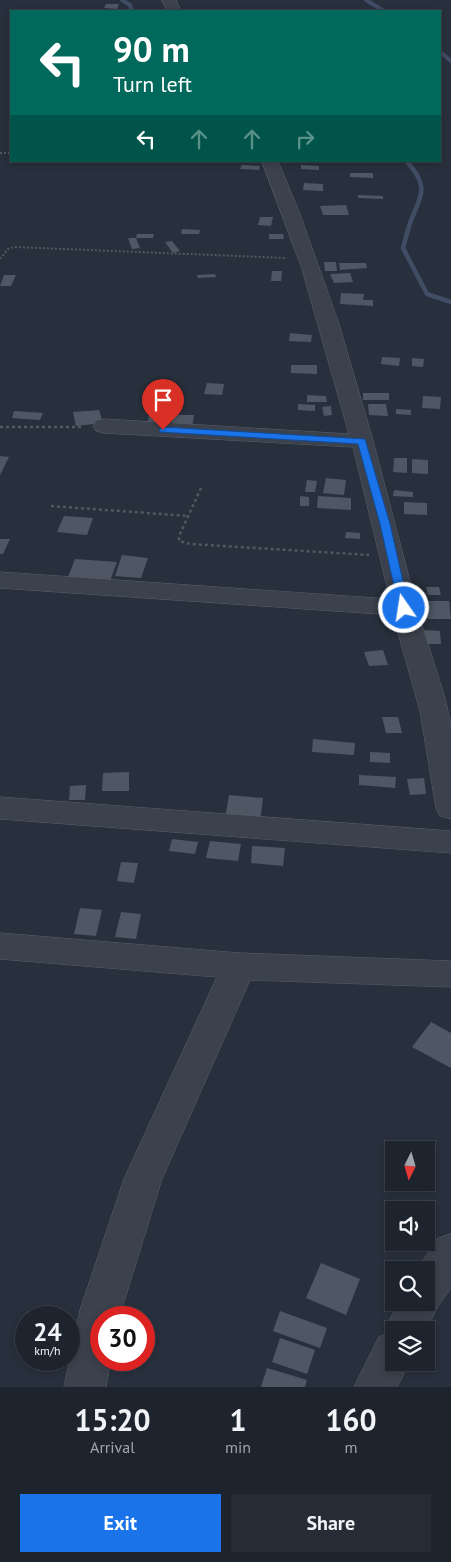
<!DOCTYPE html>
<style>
:root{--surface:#1e242e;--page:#262c36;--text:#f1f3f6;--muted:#a1a4aa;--line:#3c414a;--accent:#1a73e8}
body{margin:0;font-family:"PT Sans",sans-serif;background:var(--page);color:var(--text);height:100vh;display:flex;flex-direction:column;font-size:19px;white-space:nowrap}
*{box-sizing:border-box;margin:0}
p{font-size:16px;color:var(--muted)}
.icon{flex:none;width:28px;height:28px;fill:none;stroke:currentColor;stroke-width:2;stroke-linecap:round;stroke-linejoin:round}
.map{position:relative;height:1387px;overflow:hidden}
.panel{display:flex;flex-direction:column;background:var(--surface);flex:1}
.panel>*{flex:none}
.top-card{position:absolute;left:10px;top:10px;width:431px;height:152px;border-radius:0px;box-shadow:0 2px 8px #0003,0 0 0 1px var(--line);background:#00695c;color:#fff;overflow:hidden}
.needle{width:32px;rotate:185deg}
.buttons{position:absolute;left:385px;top:1141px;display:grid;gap:10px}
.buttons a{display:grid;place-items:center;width:50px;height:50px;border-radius:0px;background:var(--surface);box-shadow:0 2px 8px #0003,0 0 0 1px var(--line);font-size:25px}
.speed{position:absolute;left:15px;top:1306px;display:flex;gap:10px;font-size:25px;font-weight:700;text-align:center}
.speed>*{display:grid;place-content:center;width:65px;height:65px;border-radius:50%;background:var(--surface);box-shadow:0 2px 8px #0003,0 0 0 1px var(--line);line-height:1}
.speed small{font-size:12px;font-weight:400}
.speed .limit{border:8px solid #d22;background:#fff;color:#111}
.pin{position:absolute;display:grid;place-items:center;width:42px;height:42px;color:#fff;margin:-51px -21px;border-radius:50% 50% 50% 0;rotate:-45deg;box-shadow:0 0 5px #0007}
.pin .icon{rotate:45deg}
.me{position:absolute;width:55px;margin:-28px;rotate:347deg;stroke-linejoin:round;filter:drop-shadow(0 0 4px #0008)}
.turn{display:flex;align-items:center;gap:18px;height:105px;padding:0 20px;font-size:22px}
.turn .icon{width:65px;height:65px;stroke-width:2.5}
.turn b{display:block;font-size:35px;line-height:42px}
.lanes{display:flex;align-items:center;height:48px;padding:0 20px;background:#0003;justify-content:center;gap:25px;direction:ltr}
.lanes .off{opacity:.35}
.eta{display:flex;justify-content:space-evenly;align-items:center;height:85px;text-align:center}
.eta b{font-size:30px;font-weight:800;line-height:35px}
.action{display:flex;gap:10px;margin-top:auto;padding:10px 20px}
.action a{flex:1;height:58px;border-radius:0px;background:var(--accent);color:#fff;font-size:20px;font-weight:800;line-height:58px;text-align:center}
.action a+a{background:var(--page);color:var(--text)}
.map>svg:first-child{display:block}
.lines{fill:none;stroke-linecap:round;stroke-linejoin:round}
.stream-far1{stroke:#404d64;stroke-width:4}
.stream{stroke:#404d64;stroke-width:4.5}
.building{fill:#4f5765}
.minor-casing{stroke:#5a606b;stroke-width:1}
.path-far1{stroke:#4c5b5f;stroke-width:2;stroke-dasharray:2 2;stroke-linecap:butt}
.path{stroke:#4c5b5f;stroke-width:2.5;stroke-dasharray:3 3;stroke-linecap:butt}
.minor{fill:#3c424d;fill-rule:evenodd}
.route{fill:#1a73e8;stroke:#114b97}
</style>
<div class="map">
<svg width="451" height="1387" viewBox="0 0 451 1387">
<rect width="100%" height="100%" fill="#28303d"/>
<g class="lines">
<g class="stream-far1">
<polyline points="122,0 130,5 132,11"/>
<polyline points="366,0 384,11"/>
<polyline points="440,52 451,61"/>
<polyline points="406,161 410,166"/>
</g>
<path class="stream" d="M 409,164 C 428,186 422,194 412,218 C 408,227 406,238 403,248 L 427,294 L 451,302"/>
</g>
<g class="building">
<polygon points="106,4 119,4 117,9 104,8"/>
<polygon points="242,165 260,166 259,170 240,169"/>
<polygon points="301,165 319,166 319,170 301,169"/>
<polygon points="350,173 373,173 373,178 350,177"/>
<polygon points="304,183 323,184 323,191 303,190"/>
<polygon points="358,195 383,196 383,199 358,198"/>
<polygon points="346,205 349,215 323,215 320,206"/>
<polygon points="260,217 273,217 271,226 258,225"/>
<polygon points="182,229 200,230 199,234 181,234"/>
<polygon points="137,234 154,234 153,238 136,238"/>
<polygon points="269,234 283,234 284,239 269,239"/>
<polygon points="128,238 136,238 140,248 132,249"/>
<polygon points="172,241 180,251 173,253 165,242"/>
<polygon points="324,262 336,262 337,271 325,271"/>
<polygon points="339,263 366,263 367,268 340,270"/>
<polygon points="272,271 282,271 281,281 271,281"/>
<polygon points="350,273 353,282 334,283 330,274"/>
<polygon points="215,274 216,277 198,278 197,275"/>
<polygon points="4,275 16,275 11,286 0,286"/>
<polygon points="341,293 364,294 363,300 373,300 373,306 340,304"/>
<polygon points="290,333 312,335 311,342 289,341"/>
<polygon points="382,357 400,358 399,366 381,364"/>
<polygon points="412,358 424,359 423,367 412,366"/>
<polygon points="291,365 317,365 317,374 291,373"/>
<polygon points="207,383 224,384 222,395 204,394"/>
<rect x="363" y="393" width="26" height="7"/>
<polygon points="307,395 326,396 327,402 307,402"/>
<polygon points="423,396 441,397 440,409 422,408"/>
<polygon points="298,404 315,405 315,411 298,410"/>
<polygon points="368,404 386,404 388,416 369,415"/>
<polygon points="331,406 332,415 324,416 322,407"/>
<polygon points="396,409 411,410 411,415 396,414"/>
<polygon points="99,410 103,423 76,426 73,412"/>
<polygon points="14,411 43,413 40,420 12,418"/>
<polygon points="149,414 169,414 167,427 147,427"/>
<polygon points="173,415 194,415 192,428 171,428"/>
<polygon points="0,456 9,457 0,475"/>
<polygon points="394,458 407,458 407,473 393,472"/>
<polygon points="412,459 428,460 428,474 412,473"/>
<polygon points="326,478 346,480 344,495 323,493"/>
<polygon points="307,480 317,481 315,492 305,492"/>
<polygon points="394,490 413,492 413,497 393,496"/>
<polygon points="300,496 309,497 309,506 300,506"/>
<polygon points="318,496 351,498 351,510 317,508"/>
<polygon points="404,502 427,503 427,515 404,514"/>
<polygon points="64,516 93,518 87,535 57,532"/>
<polygon points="346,532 360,533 360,539 345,538"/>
<polygon points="0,539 10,539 3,554 0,554"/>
<polygon points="122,555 148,558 141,578 115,576"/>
<polygon points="75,559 117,562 110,581 68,577"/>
<polygon points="426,587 439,587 441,595 428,595"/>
<polygon points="426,601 449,601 451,619 428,619"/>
<polygon points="424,630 440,631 441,644 425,644"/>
<polygon points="383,650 388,665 369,666 364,652"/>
<polygon points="382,717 398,717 402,733 386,733"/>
<polygon points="313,739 355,743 354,755 312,752"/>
<polygon points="370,752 390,753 390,763 370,762"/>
<polygon points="129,772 129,791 102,791 103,773"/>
<polygon points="359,775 396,777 395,788 359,785"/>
<polygon points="424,778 426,794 410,795 407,779"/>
<polygon points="86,785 85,800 69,800 70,786"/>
<polygon points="229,795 263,798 260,822 225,819"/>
<polygon points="172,839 198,842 195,854 169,851"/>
<polygon points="210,841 241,844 238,861 206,858"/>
<polygon points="252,846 285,848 283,866 251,863"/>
<polygon points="121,862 138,863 134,883 117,881"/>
<polygon points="80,908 102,910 96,936 74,934"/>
<polygon points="121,912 141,914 136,939 115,937"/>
<polygon points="431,1022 451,1033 451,1068 412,1047"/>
<polygon points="321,1263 360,1279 346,1315 306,1298"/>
<polygon points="280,1311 327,1328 320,1348 273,1331"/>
<polygon points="280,1338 315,1350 307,1374 272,1362"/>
<polygon points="267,1368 307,1380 305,1387 261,1387"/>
</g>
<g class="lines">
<defs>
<g id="minor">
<polygon points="162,0 176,0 181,11 168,11"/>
<polygon points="262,161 278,161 300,214 339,324 372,437 420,619 445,698 451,725 451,819 440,816 436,808 420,711 393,615 0,588 0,572 390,599 353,447 104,433 96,431 93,426 96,421 104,419 349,434 302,269"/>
<polygon points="0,797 451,831 451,853 0,819"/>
<polygon points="0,933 239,953 451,961 451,987 250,980 162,1179 119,1318 101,1318 101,1360 111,1360 106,1387 64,1387 80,1310 124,1179 217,977 0,959"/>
<polygon points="451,1234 451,1288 438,1306 426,1331 394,1330 394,1362 410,1362 397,1387 354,1387 379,1337 386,1334 385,1330 398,1302 426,1302 426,1270 417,1270 437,1239"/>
</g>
</defs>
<use href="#minor" class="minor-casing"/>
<g class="path-far1">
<polyline points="0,153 11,153"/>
<polyline points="0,259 8,249 14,247 287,258"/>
</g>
<g class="path">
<polyline points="0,427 83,427"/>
<polyline points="201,488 179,536 179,541 190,544 369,555"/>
<polyline points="51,506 188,516"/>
</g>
<use href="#minor" class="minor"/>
</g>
<polygon class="route" points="163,427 365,439 390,524 409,608 408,610 404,611 399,608 380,524 358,444 160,432 159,430"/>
</svg>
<div class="buttons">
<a><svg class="needle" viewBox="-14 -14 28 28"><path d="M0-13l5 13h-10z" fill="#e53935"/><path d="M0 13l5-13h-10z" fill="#a1a4aa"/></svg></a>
<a><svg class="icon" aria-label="sound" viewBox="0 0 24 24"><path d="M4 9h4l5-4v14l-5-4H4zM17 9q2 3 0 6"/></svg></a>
<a><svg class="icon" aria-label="search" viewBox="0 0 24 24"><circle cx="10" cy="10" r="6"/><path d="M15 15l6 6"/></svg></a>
<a><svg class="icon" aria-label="layers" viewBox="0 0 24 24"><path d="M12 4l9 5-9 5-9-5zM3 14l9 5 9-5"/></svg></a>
</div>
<div class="speed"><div>24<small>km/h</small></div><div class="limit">30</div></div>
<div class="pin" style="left:163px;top:430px;background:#d93025"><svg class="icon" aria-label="arrive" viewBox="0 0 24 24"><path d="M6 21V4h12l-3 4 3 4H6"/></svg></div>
<svg class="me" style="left:404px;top:608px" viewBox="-20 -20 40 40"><circle r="17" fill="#1a73e8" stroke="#fff" stroke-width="3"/><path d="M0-11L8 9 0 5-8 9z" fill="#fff"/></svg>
<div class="top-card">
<div class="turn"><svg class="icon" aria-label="left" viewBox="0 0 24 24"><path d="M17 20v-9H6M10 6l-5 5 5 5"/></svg><div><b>90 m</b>Turn left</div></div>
<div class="lanes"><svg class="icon" aria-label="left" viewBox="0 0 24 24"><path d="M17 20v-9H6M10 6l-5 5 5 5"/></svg><svg class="icon off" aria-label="ahead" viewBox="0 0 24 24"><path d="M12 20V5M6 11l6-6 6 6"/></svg><svg class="icon off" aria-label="ahead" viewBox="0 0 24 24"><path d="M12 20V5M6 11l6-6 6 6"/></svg><svg class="icon off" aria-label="right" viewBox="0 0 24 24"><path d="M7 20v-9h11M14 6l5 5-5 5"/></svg></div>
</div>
</div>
<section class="panel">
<div class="eta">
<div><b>15:20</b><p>Arrival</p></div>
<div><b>1</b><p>min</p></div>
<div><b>160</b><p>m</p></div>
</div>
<div class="action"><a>Exit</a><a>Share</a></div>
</section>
